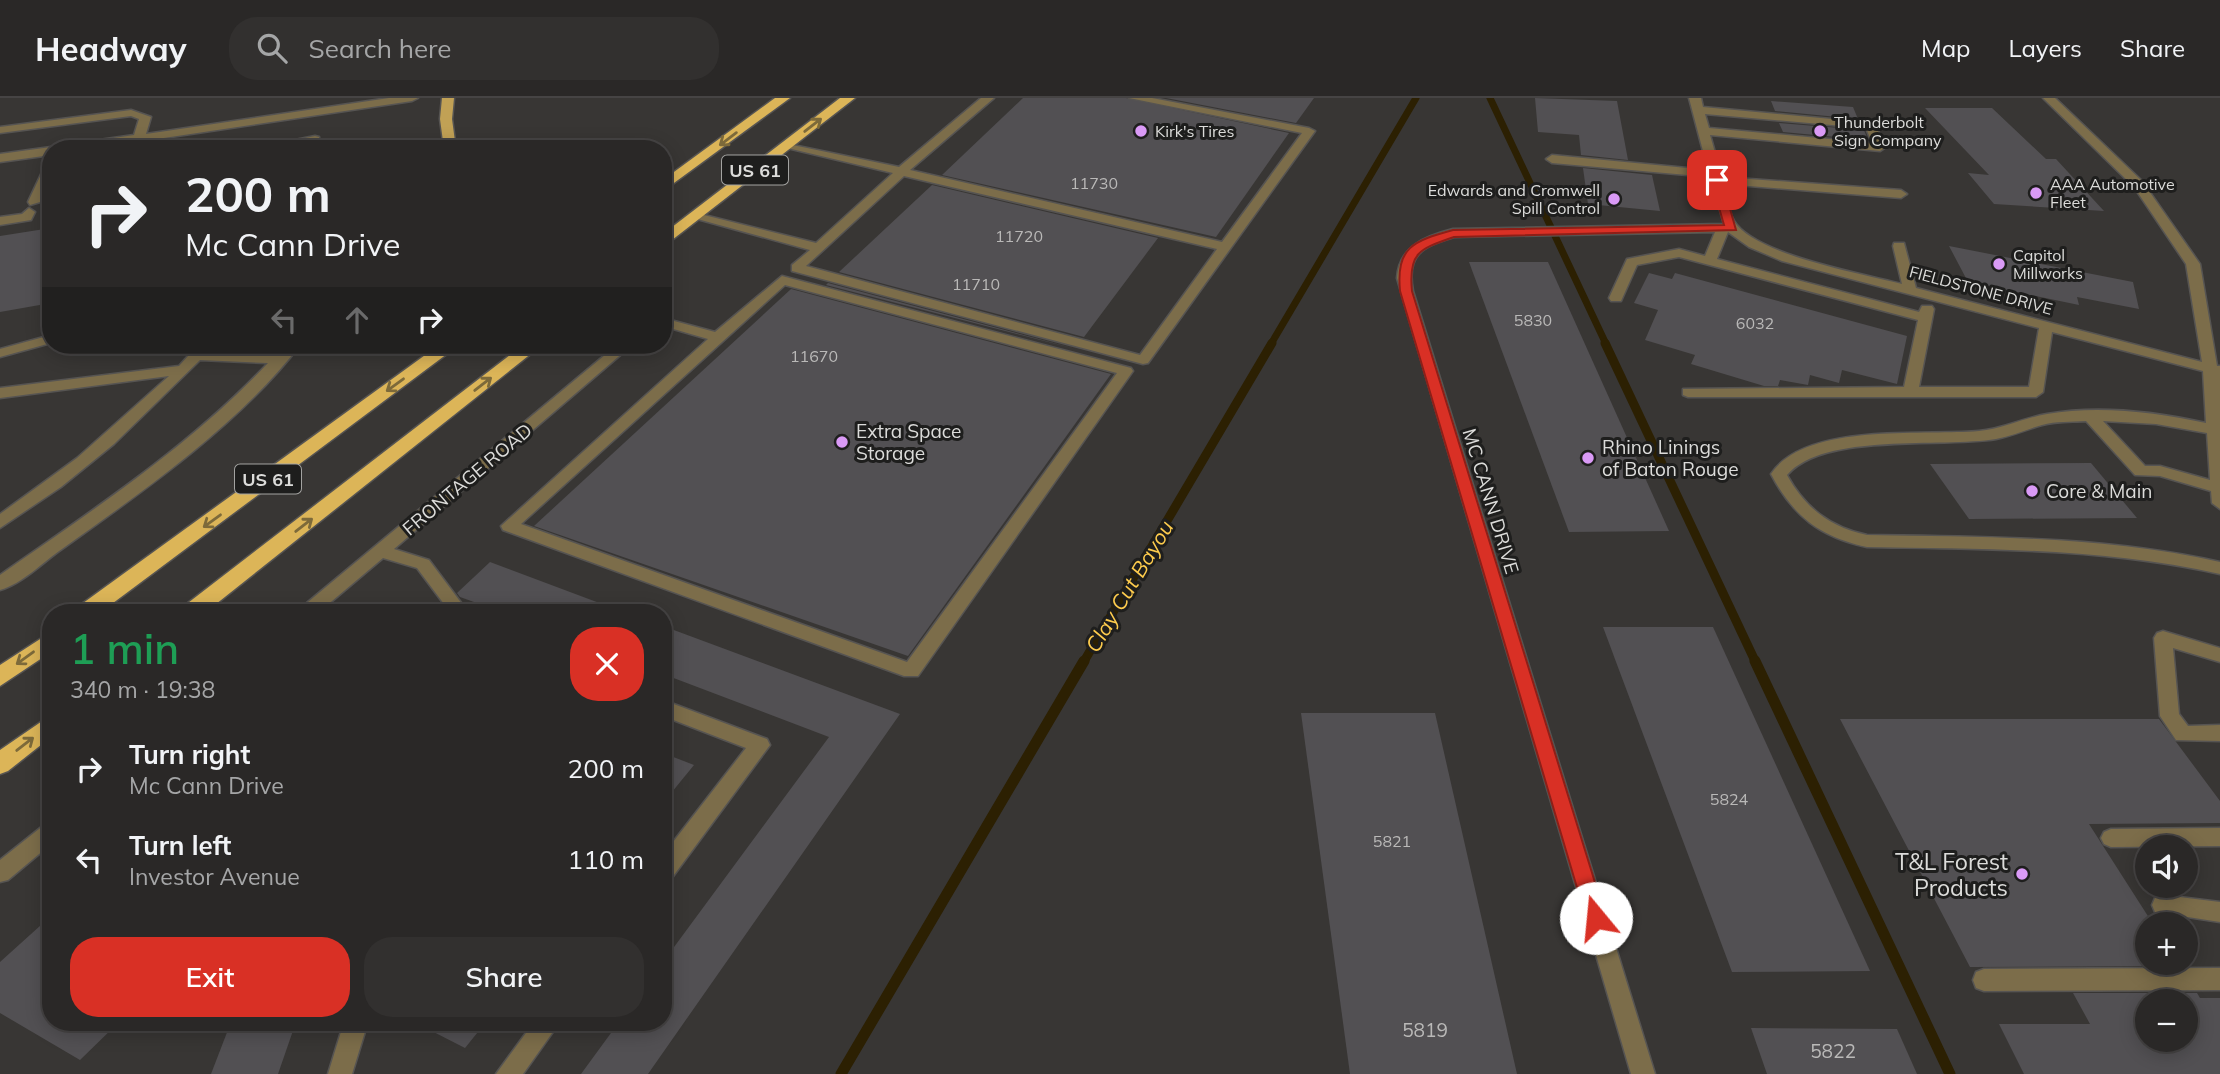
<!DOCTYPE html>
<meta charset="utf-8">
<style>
:root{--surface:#2a2827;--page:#32302f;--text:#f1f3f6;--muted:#a5a6a7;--line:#464444;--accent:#d93025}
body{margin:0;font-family:Mulish,sans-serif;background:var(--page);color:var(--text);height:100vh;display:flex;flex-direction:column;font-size:26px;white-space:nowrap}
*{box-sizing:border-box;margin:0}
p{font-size:23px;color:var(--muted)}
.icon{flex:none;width:38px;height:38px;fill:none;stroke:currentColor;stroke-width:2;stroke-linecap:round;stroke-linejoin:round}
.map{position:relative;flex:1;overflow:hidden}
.drawer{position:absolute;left:42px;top:506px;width:630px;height:427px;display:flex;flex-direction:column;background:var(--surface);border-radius:28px;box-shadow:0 4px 18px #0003,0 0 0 2px var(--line)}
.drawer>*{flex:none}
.hud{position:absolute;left:42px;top:42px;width:630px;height:214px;border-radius:28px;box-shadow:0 4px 18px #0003,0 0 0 2px var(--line);background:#2a2827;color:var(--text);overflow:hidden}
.fabs{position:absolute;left:2135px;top:737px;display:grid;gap:14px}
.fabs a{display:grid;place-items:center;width:63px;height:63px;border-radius:50%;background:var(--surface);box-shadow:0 4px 18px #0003,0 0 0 2px var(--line);font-size:35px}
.pin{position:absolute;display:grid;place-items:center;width:60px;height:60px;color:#fff;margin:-30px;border-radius:14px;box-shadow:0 4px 10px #0006}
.me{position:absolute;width:77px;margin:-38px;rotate:343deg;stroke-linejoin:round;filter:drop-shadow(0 0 5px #0008)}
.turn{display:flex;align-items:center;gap:24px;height:147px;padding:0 28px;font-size:32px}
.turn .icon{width:91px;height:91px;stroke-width:2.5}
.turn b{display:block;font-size:49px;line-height:60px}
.lanes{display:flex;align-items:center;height:66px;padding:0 28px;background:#0003;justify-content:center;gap:35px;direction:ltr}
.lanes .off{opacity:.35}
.round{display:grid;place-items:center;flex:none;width:74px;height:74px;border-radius:28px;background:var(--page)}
.summary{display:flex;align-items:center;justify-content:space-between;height:119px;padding:0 28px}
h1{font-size:42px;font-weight:600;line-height:52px;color:#1e9e55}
.primary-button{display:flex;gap:14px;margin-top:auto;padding:14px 28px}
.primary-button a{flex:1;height:80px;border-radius:28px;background:var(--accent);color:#fff;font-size:28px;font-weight:600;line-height:80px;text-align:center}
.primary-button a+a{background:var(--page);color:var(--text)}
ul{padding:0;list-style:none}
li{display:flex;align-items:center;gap:21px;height:91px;padding:0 28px}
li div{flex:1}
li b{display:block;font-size:26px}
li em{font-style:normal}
header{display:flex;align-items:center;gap:42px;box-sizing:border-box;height:98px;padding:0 35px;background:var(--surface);border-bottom:2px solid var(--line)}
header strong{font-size:33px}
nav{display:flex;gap:38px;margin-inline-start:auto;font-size:24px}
.search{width:490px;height:63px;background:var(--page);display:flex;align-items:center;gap:18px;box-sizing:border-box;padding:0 24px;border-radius:28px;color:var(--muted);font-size:26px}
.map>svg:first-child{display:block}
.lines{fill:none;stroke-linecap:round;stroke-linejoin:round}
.stream-far2{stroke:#2c2002;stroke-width:7}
.stream-far1{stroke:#2c2002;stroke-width:9}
.stream{stroke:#2c2002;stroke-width:11}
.building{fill:#525053;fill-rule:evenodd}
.minor-casing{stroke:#565452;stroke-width:3}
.major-casing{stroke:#565452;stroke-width:3}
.highway-casing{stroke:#565452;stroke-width:3}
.minor{fill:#7c6d4a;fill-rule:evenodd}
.major{fill:#c1a155;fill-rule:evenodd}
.highway{fill:#dcb558;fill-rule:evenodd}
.oneway{stroke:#7d6a3a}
.route{fill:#d93025;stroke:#8d1f18;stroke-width:2}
.poi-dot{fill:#da9af6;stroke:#1e1e1d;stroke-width:2.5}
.labels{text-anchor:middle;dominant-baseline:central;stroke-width:6;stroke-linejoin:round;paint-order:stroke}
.far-poi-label{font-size:16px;fill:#dcdcda;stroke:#1e1e1d;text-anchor:start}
.number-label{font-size:16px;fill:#bab9b8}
.far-street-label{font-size:16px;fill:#dcdcda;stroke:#1e1e1d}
.shield{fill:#1e1e1d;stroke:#a3a3a1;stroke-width:2}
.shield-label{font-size:18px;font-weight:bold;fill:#dcdcda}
.poi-label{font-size:19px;fill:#dcdcda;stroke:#1e1e1d;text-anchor:start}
.street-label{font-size:19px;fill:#dcdcda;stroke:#1e1e1d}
.near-number-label{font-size:19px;fill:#bab9b8}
.water-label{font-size:21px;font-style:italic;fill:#fecc4d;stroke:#1e1e1d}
.near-poi-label{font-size:23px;fill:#dcdcda;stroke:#1e1e1d;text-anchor:end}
</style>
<header>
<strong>Headway</strong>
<div class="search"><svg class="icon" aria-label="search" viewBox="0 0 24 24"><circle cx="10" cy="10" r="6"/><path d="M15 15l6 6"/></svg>Search here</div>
<nav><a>Map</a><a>Layers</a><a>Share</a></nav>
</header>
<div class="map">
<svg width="2220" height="976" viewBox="0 0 2220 976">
<rect width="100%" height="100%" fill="#383634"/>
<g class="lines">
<g class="stream-far2">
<polyline points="1490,0 1606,246"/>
<polyline points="1271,246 1416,0"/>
</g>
<g class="stream-far1">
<polyline points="1605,245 1756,565"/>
<polyline points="1083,565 1272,245"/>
</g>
<g class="stream">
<polyline points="1755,563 1950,976"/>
<polyline points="841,976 1084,563"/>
</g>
</g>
<g class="building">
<polygon points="1023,0 1126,0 1289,35 1216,139 942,77"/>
<polygon points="1166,0 1314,0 1296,25"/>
<polygon points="1535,0 1617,3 1628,62 1581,57 1579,37 1538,34"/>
<polygon points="1771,3 1853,9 1858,21 1775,13"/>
<polygon points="1925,10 1992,10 2046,61 2056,61 2104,113 1994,106 1968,75 1989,77"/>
<polygon points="1779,25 1864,32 1868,42 1783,34"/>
<polygon points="1583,70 1652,77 1660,113 1588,106"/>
<polygon points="932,87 1158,140 1084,239 839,174"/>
<polygon points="51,130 51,205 0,214 0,138"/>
<polygon points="1949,148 2133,184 2139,211 2077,199 2079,207 1968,184"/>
<polygon points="1469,164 1548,164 1669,433 1569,434"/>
<polygon points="1649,175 1672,181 1675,175 1907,238 1897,286 1842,272 1839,285 1810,277 1808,287 1780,282 1778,288 1764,288 1691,266 1695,257 1645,242 1658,212 1634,205"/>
<polygon points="828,185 1076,251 826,187"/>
<polygon points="791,191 1111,276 908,558 534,428"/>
<polygon points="2091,365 2137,420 1969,421 1930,366"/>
<polygon points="490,464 618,512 618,514 502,514 460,499 457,495"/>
<polygon points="663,528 900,616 648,976 581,976 619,924 663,924 663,864 829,639 663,576"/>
<polygon points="1603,529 1713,529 1870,873 1732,874"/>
<polygon points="1301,615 1435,615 1517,976 1350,976"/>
<polygon points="1840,621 2159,621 2220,703 2220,725 2089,726 2153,826 2147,826 2147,864 2177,864 2179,868 1970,869"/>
<polygon points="663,655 694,667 663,705"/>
<polygon points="51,818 51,924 119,924 80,962 0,915 0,864"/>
<path d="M 2073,895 L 2197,895 L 2200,900 L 2220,900 L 2220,976 L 2024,976 L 1999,926 L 2090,926 ZM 2147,903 L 2186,903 L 2186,942 L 2147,942 Z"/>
<polygon points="231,924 296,924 278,976 211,976"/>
<polygon points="414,924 486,924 465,950"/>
<polygon points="1751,930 1897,931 1917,976 1767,976"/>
</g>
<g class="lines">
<defs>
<g id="minor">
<polygon points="389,0 418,0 412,3 90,51 59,51 65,47 134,37 139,21 131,18 0,35 0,29 131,12 151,19 146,36"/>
<path d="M 981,0 L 994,0 L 910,72 L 1222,144 L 1302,35 L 1129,0 L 1152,0 L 1309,30 L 1315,33 L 1148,265 L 1143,266 L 792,173 L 792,167 L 810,152 L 690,119 L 696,115 L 816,145 L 893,75 L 783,49 L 783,45 L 899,69 ZM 904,78 L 1217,151 L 1140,257 L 806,168 Z"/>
<path d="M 1689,0 L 1701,0 L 1703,9 L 1874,25 L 1886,49 L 1880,53 L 1710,37 L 1722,79 L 1901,92 L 1907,96 L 1901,100 L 1724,86 C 1727,98 1728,113 1734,123 C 1755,157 1863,176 1902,186 L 1893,148 L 1894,145 L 1904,145 L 1916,190 L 2202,264 L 2186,166 L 2134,89 L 2043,0 L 2055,0 L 2142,83 L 2200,166 L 2217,268 L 2220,268 L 2220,411 L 2212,405 L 2211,393 L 2160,378 L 2135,377 L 2086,323 C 2071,324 2056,323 2042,327 C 2027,331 2012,338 1996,341 C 1942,350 1824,334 1787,377 C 1805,410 1830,429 1867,437 C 1986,439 2103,438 2220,464 L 2220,476 C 2103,450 1986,451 1867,449 C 1820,439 1793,418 1771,376 C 1805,324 1924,338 1979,333 C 2003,331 2023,320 2047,316 C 2097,307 2157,314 2206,325 L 2203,273 L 2052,234 L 2043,294 L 2036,299 L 1688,299 L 1683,297 L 1683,291 L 1904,289 L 1918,222 L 1679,159 L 1637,167 L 1621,203 L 1611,203 L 1609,200 L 1627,161 L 1679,151 L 1705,158 L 1715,134 L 1454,139 C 1422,149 1406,156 1413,193 L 1655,976 L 1631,976 L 1397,180 C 1399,148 1426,138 1453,131 L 1724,126 L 1710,79 L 1552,65 L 1546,61 L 1552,57 L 1708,72 ZM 1705,16 L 1866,30 L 1872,45 L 1709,30 ZM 1728,134 L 1749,149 L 1782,163 L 2039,230 L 2029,289 L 1919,289 L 1934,211 L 1932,208 L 1922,208 L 1919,214 L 1717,161 ZM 2103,323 L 2156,326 L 2207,335 L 2210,382 L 2160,368 L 2145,368 Z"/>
<polygon points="315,38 319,39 319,43 278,51 250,51"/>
<polygon points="51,49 55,51 51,51 51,57 0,64 0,56"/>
<polygon points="51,64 51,81 40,104 30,107 28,104 45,68"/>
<polygon points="29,110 35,114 31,122 0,127 0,119 22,116"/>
<path d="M 782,178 L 1131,270 L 1133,273 L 918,578 L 904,578 L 503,432 L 501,428 L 708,241 L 663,228 L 663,220 L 715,234 ZM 785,187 L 1117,275 L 907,564 L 521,426 Z"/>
<polygon points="51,237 51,245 0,259 0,251"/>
<path d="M 198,247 L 213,247 L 207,254 L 276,256 L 285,247 L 300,247 C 241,325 142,394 62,451 C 43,464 22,486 0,492 L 0,477 C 93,412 190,348 268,265 L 200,262 L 114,346 L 61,389 L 0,430 L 0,416 L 77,360 L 169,278 L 0,300 L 0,290 L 179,268 Z"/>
<polygon points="617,247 632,247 394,451 429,462 468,514 450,514 417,470 383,460 319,514 299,514 302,509"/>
<polygon points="2163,533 2220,550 2220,564 2173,550 2179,616 2188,628 2220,627 2220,643 2176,642 2160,618 2154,540 2157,535"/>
<polygon points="663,602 767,641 770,647 671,781 663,783 663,757 746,650 663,618"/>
<polygon points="51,724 51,746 8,782 0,784 0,762 44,727"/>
<polygon points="2220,730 2220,748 2111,749 2104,746 2101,740 2104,734 2111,731"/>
<polygon points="2163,797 2220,804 2220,824 2155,814 2152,807 2155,800"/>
<polygon points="2220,870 2220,892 1984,893 1976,890 1973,882 1976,874 1984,871"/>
<polygon points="344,924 368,924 352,976 328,976"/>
<polygon points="534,924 560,924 523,976 496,976"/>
</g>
<polygon id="major" points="442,0 454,0 452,21 456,51 444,51 440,21"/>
<g id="highway">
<polygon points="775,0 790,0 663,93 663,82"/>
<polygon points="840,0 855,0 663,149 663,136"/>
<polygon points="439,247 459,247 101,514 77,514 79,508"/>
<polygon points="523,247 542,247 206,514 182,514 184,508"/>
<polygon points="51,534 51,554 0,588 0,567"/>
<polygon points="51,617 51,639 8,673 0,676 0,652"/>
</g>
</defs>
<use href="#minor" class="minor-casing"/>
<use href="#major" class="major-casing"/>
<use href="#highway" class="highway-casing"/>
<use href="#minor" class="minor"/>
<use href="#major" class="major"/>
<use href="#highway" class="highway"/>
</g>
<defs><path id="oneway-shaft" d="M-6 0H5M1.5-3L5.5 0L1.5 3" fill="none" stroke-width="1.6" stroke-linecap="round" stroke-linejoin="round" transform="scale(1.75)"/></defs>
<g class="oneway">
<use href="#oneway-shaft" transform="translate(813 27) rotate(-38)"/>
<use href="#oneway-shaft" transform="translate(728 41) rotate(143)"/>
<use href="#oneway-shaft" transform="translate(483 286) rotate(-38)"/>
<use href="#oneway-shaft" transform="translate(395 287) rotate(144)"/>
<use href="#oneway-shaft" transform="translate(212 423) rotate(144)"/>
<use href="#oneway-shaft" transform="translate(304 427) rotate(-38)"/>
<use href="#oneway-shaft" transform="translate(25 560) rotate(144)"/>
<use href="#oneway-shaft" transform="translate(25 646) rotate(-38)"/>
</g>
<path class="route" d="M 1717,79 L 1722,82 L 1736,132 L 1454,139 C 1420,151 1408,154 1412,193 L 1606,820 L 1603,826 L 1596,829 L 1589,826 L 1586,820 L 1400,193 C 1396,149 1413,143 1453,132 L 1724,127 L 1711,82 Z"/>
<g class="poi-dot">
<circle cx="1141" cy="33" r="7"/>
<circle cx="1820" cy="33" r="7"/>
<circle cx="2036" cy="95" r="7"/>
<circle cx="1614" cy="101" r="7"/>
<circle cx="1999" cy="166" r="7"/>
<circle cx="842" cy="344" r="7"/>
<circle cx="1588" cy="360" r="7"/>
<circle cx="2032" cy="393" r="7"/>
<circle cx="2022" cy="776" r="7"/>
</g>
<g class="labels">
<g class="far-poi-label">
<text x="1834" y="24">Thunderbolt<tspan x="1834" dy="18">Sign Company</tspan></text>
<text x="1155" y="33">Kirk's Tires</text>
<text x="2050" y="86">AAA Automotive<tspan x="2050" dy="18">Fleet</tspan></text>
<text x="1600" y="92" text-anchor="end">Edwards and Cromwell<tspan x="1600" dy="18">Spill Control</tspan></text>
<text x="2013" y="157">Capitol<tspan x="2013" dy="18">Millworks</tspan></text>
</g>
<g class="number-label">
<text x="1094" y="85">11730</text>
<text x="1019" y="138">11720</text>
<text x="976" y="186">11710</text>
<text x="1533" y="222">5830</text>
<text x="1755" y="225">6032</text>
<text x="814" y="258">11670</text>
<text x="1729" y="701">5824</text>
<text x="1392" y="743">5821</text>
</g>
<g class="far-street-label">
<text transform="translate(1981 192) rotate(15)">FIELDSTONE DRIVE</text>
</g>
<g class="shield">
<rect x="722" y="57.5" width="66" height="29" rx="5"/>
<rect x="235" y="366.5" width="66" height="29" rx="5"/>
</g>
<g class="shield-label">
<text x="755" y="72">US 61</text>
<text x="268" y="381">US 61</text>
</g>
<g class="poi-label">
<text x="856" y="333">Extra Space<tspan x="856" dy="22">Storage</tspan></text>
<text x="1602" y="349">Rhino Linings<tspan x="1602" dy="22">of Baton Rouge</tspan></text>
<text x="2046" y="393">Core &amp; Main</text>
</g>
<g class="street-label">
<text transform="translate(467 381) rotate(-40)">FRONTAGE ROAD</text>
<text transform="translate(1491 403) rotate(73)">MC CANN DRIVE</text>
</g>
<g class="near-number-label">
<text x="1425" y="932">5819</text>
<text x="1833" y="953">5822</text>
</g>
<g class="water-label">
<text transform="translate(1129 488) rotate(-59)">Clay Cut Bayou</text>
</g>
<g class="near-poi-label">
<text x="2008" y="763">T&amp;L Forest<tspan x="2008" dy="26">Products</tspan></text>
</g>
</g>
</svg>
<div class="fabs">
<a><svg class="icon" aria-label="sound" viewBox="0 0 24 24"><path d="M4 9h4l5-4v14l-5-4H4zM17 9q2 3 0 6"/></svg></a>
<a>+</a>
<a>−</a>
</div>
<div class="pin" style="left:1717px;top:82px;background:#d93025"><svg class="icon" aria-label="arrive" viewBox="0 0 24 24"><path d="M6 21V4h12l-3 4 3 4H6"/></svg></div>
<svg class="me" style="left:1596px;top:820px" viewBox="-20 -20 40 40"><circle r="19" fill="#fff"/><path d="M0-13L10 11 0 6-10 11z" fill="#d93025"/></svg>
<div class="hud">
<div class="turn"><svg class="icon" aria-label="right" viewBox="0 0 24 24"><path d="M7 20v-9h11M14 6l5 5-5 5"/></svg><div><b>200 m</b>Mc Cann Drive</div></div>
<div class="lanes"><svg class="icon off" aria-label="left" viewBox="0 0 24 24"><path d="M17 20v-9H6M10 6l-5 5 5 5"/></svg><svg class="icon off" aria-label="ahead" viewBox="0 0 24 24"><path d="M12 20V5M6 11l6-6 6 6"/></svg><svg class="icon" aria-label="right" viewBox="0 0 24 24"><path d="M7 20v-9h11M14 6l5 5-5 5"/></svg></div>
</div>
<section class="drawer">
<div class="summary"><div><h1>1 min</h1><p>340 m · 19:38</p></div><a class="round" style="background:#d93025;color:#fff"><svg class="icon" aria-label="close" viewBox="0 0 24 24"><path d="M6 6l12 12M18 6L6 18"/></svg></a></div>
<ul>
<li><svg class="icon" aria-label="right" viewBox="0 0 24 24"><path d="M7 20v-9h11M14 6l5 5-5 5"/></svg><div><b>Turn right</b><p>Mc Cann Drive</p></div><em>200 m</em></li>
<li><svg class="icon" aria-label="left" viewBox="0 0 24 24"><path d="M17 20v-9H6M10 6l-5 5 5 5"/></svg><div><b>Turn left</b><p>Investor Avenue</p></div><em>110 m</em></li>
</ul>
<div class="primary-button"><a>Exit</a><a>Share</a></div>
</section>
</div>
